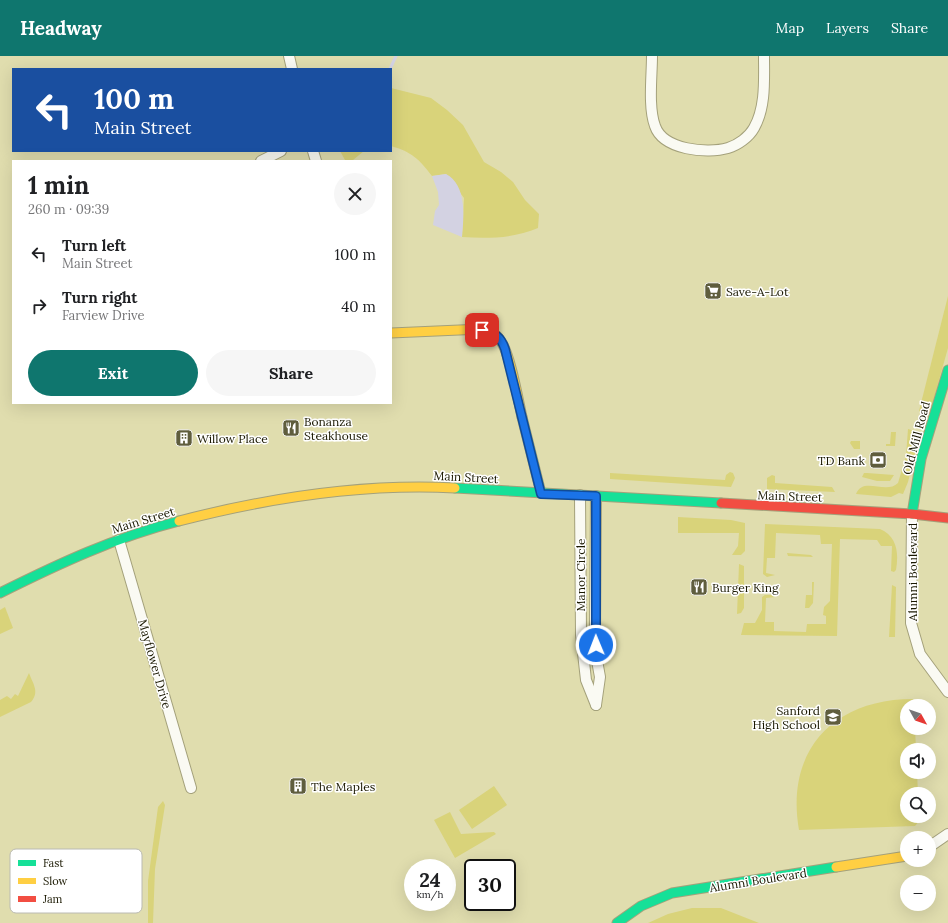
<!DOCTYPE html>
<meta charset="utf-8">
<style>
:root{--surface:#fff;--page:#f6f6f6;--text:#202124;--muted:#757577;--accent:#0f766e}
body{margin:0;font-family:Lora,serif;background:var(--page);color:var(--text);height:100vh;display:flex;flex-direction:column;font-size:15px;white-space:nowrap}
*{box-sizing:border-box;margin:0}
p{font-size:13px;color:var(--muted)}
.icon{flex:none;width:22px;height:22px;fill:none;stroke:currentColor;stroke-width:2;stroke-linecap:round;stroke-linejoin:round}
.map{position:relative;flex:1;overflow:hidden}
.side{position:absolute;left:12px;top:104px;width:380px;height:244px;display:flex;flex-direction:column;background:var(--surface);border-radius:0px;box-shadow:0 4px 16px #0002}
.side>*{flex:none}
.guide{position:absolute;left:12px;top:12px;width:380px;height:84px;border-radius:0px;box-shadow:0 4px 16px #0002;background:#1a4fa0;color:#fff;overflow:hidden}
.needle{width:26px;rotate:130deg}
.controls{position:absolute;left:900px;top:643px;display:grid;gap:8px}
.controls a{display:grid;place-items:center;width:36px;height:36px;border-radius:50%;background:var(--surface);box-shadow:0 4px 16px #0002;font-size:20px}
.speed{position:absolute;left:404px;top:803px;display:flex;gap:8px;font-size:20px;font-weight:700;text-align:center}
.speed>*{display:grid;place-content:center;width:52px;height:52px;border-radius:50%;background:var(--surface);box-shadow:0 4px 16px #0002;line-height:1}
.speed small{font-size:10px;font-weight:400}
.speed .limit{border:2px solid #111;border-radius:6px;background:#fff;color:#111}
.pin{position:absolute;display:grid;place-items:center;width:34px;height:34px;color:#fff;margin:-17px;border-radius:8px;box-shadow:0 2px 6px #0006}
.me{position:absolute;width:44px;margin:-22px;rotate:359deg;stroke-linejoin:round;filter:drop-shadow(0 0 3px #0008)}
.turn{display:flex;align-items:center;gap:14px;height:84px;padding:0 16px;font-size:18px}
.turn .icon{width:52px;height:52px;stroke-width:2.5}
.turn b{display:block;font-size:28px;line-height:34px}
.round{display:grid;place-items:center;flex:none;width:42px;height:42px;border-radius:21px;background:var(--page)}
.head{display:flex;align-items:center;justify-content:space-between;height:68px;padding:0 16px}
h1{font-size:24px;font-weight:700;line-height:30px}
.button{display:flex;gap:8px;margin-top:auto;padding:8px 16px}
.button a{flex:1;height:46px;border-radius:24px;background:var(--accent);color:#fff;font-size:16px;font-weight:700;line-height:46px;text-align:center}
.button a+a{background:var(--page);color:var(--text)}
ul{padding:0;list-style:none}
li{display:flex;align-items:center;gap:12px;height:52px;padding:0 16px}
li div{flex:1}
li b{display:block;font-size:15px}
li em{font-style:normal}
header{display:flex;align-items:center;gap:24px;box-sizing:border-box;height:56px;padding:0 20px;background:var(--accent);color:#fff}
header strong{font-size:19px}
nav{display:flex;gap:22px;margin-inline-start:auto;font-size:14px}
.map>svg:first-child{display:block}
.green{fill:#d9d37a}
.water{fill:#d3d2e2}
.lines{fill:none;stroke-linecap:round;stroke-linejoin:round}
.stream{stroke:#d3d2e2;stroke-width:3}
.street-casing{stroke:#a4a17b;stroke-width:12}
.fast-casing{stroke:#a4a17b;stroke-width:11}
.slow-casing{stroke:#a4a17b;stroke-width:11}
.jam-casing{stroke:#a4a17b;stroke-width:11}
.street{stroke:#fafaf3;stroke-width:10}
.fast{stroke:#16e098;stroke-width:9}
.slow{stroke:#ffcf43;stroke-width:9}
.jam{stroke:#f24e42;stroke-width:9}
.route-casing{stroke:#114b97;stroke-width:10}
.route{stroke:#1a73e8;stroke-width:7}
.labels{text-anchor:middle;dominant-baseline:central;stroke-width:3;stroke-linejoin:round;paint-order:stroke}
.poi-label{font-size:12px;fill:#1a1800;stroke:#fff;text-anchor:start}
.street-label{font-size:12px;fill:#1a1800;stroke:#fff}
.key{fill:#fff;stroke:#babab2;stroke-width:1}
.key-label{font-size:11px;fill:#1a1800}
</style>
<header>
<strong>Headway</strong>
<nav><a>Map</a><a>Layers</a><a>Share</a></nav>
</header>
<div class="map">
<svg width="948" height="867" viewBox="0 0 948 867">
<rect width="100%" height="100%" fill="#e0ddae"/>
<g class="green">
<path d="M 391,32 L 431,42 L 447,54 L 463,69 L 484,106 L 501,116 L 513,126 L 525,144 L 539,158 L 538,172 C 515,182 488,183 462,181 L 464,142 L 446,118 L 432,120 C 419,103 412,96 391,90 Z"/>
<polygon points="340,95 364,95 353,104 345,104"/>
<polygon points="948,240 948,292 932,349 929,355 920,357 919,355"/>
<path d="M 908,373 L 915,375 L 919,383 L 908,426 L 903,438 L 899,437 L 891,441 L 856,438 C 863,420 886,439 898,427 L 906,400 Z"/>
<polygon points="891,376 896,376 895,390 886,390 886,388 890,388"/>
<polygon points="851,385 860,385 860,393 854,393 850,387"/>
<polygon points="730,416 733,417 735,422 731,431 610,423 610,417 725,424 726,419"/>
<polygon points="864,417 867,417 894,419 890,425 877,425 862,421"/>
<polygon points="772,419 775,420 775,427 832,431 835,436 767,433 767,422"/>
<polygon points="678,461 731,464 745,467 745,495 741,499 732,499 738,490 739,477 678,477"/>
<path d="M 765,468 L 880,473 C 897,480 899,497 896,514 L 894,516 L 891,515 L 892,490 L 881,490 L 877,484 L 840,483 L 837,580 L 741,579 L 744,567 L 755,567 L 762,554 L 762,541 L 765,539 L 774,539 L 775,541 L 766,542 L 765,566 L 774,566 L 774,575 L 806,576 L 807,568 L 826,568 L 826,560 L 823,559 L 824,551 L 830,545 L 832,488 L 821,488 L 820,479 L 776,477 L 775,502 L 767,502 L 766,517 L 775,519 L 767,521 L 763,518 Z"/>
<polygon points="787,497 811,499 813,501 788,500"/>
<polygon points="739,508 744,510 744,552 741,557 737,558"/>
<polygon points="812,526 814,526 813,547 809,552 805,552 806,539 812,539"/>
<polygon points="892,529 896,531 895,581 889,581"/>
<polygon points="5,551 13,572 0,578 0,554"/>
<path d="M 29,617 C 33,628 40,636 31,646 L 0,661 L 0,644 L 7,640 L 11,643 L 15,638 L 18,640 Z"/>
<path d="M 913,643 L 913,650 L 907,650 L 907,672 L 915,672 L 916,694 L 907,694 L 907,716 L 917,716 L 918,738 L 907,738 L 907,760 L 920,760 L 920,764 L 915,770 L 799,774 C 785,694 834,643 913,643 Z"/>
<polygon points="494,730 507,749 472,773 459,754"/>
<polygon points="163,745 165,749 155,813 153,867 148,867 148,825 158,751"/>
<polygon points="450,756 461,778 494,776 496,778 455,802 434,764"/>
<polygon points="692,852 721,852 759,867 648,867 668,858"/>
</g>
<path class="water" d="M 446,118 C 467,129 464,161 462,181 L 433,169 L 435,155 L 439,149 L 438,136 L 432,120 Z"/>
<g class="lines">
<polyline class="stream" points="390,13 396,0"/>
<defs>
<g id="street">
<polyline points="289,0 292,13"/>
<path d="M 652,0 C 652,20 648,51 655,70 C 663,94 707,98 728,92 C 738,89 749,81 754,72 C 766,51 764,23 764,0"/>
<polyline points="313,95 316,105"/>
<polyline points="261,105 281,95"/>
<polyline points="580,439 581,579 586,624 596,649"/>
<polyline points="596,440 595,580 596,599 600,621 596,649"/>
<polyline points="912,458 911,567 920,598 948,636"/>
<polyline points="119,484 191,732"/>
<polyline points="929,791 948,778"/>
</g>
<g id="fast">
<polyline points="522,361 541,437"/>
<polyline points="455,432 721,447"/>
<polyline points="912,458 921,403 948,314"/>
<path d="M 0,537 C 58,508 116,481 179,465"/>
<polyline points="617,867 641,850 672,837 836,811"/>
</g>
<g id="slow">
<path d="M 391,277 L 482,273 C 489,275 496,277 500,284 C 510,296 518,343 522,361"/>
<path d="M 179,465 C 268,442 363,427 455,432"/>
<polyline points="836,811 907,800"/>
</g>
<polyline id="jam" points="721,447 912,458 948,462"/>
</defs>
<use href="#street" class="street-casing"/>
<use href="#fast" class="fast-casing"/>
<use href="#slow" class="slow-casing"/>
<use href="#jam" class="jam-casing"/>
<use href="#street" class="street"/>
<use href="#fast" class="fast"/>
<use href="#slow" class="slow"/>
<use href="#jam" class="jam"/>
</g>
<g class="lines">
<defs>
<path id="route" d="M 482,274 C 494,275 501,281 505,293 L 541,438 L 596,440 L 596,589"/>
</defs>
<use href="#route" class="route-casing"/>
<use href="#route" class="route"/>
</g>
<defs>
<symbol id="supermarket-square" viewBox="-11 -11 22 22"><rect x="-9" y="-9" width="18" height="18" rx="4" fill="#5f5d3d" stroke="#fff"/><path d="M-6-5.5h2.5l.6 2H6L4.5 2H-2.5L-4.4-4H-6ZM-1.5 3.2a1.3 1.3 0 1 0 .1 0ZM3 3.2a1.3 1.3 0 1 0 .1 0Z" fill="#fff"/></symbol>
<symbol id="restaurant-square" viewBox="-11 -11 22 22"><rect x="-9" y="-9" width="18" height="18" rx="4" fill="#5f5d3d" stroke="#fff"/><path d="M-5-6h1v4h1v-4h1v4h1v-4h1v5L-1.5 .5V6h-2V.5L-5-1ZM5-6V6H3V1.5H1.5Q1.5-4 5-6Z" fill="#fff"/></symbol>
<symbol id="building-square" viewBox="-11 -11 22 22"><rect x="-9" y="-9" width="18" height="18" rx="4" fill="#5f5d3d" stroke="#fff"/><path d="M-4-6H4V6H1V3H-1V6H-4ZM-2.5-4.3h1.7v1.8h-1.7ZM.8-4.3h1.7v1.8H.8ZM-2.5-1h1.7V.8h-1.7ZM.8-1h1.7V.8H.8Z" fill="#fff"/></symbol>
<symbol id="bank-square" viewBox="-11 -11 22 22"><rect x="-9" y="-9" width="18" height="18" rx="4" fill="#5f5d3d" stroke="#fff"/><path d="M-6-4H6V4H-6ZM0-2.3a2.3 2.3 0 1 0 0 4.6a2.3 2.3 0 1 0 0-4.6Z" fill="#fff"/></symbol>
<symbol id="school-square" viewBox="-11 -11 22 22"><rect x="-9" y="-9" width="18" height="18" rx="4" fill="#5f5d3d" stroke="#fff"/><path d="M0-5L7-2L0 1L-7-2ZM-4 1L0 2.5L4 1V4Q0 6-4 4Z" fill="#fff"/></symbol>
</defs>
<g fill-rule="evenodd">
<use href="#supermarket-square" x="703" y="225" width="20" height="20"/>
<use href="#restaurant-square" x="281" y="362" width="20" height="20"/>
<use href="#building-square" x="174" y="372" width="20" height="20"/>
<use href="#bank-square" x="868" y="394" width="20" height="20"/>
<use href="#restaurant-square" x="689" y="521" width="20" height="20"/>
<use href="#school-square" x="823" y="651" width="20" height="20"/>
<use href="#building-square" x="288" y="720" width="20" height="20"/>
</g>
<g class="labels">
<g class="poi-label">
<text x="726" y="235">Save-A-Lot</text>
<text x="304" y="365">Bonanza<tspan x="304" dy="14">Steakhouse</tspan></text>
<text x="197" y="382">Willow Place</text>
<text x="865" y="404" text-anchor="end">TD Bank</text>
<text x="712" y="531">Burger King</text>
<text x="820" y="654" text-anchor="end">Sanford<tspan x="820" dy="14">High School</tspan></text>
<text x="311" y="730">The Maples</text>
</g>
<g class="street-label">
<text transform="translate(916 382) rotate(-75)">Old Mill Road</text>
<text transform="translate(466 421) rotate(3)">Main Street</text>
<text transform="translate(790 440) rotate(2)">Main Street</text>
<text transform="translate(143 464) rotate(-17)">Main Street</text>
<text transform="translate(912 516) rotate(-90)">Alumni Boulevard</text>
<text transform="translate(580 519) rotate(-90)">Manor Circle</text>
<text transform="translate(155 608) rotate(74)">Mayflower Drive</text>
<text transform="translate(758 824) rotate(-9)">Alumni Boulevard</text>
</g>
</g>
<rect x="10" y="793" width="132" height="64" rx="6" class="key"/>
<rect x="18" y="804" width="18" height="6" fill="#16e098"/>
<rect x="18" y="822" width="18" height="6" fill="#ffcf43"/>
<rect x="18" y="840" width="18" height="6" fill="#f24e42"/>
<g class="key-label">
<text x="43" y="811">Fast</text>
<text x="43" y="829">Slow</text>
<text x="43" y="847">Jam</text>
</g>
</svg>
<div class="controls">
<a><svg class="needle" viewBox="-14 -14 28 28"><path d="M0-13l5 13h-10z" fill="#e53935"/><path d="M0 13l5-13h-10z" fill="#757577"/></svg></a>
<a><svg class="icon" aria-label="sound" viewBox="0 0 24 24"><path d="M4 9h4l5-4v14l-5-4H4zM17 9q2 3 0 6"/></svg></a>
<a><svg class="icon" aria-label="search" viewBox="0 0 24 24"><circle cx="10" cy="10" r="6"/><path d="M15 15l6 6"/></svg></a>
<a>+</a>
<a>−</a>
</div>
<div class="speed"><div>24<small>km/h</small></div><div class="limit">30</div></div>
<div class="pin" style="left:482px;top:274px;background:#d93025"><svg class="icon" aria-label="arrive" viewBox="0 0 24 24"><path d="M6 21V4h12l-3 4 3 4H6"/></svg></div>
<svg class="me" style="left:596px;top:589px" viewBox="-20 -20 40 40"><circle r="17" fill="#1a73e8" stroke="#fff" stroke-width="3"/><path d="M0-11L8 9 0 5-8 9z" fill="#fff"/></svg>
<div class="guide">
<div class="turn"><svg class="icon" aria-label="left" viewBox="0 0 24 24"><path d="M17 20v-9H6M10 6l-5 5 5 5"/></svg><div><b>100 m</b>Main Street</div></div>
</div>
<section class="side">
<div class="head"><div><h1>1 min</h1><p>260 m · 09:39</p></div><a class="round"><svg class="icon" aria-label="close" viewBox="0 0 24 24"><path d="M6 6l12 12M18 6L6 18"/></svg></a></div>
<ul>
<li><svg class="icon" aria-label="left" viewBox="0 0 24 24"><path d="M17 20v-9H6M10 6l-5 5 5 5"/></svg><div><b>Turn left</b><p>Main Street</p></div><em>100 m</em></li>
<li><svg class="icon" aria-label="right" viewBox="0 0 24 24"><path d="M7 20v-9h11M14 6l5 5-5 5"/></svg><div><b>Turn right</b><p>Farview Drive</p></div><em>40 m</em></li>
</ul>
<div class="button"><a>Exit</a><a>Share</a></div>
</section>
</div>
